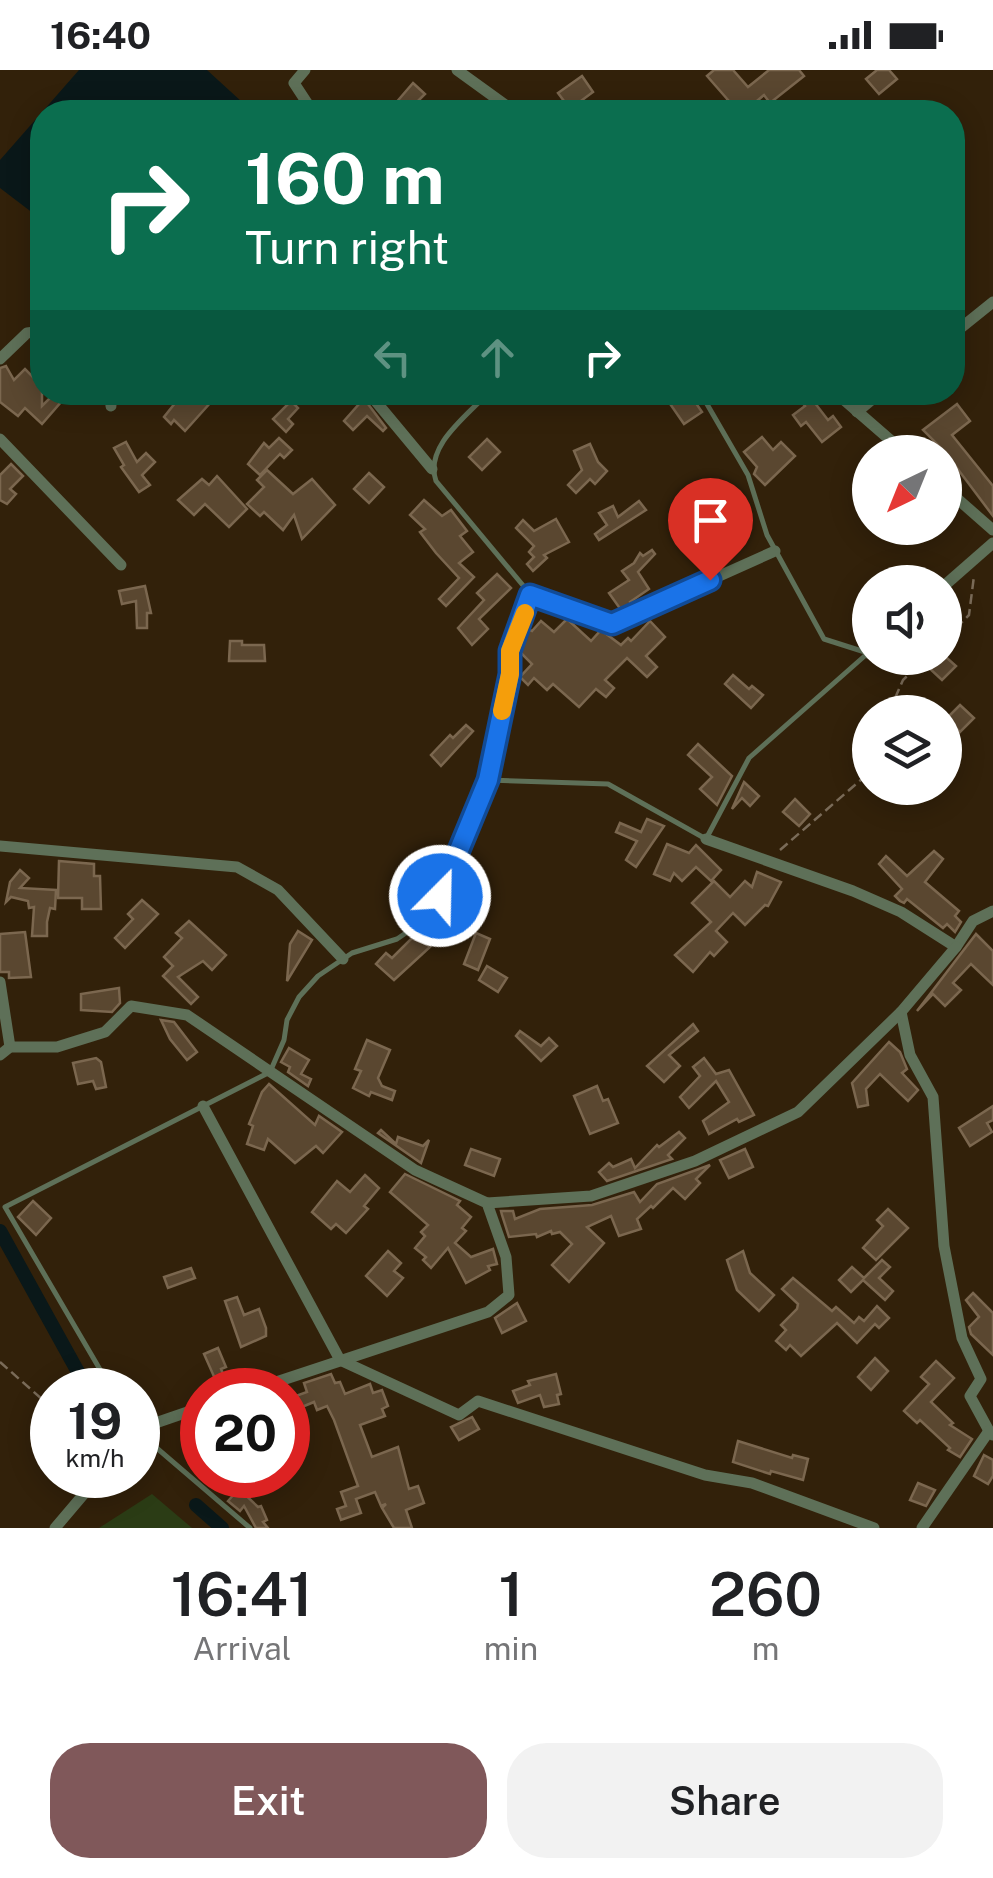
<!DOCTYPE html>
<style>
:root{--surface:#fff;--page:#f2f2f2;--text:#202124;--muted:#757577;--accent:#80585a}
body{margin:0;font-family:"Public Sans",sans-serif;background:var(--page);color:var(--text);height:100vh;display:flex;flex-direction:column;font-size:38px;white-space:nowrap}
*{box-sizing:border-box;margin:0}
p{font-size:32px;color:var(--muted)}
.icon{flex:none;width:55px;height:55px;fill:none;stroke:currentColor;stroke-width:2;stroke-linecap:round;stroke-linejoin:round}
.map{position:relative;height:1458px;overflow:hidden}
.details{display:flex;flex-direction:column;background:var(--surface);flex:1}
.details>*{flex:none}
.guide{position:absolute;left:30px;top:30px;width:935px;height:305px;border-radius:40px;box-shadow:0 5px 25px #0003;background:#0b6e4f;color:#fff;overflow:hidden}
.needle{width:65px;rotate:223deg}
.controls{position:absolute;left:852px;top:365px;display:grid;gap:20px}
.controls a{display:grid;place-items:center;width:110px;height:110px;border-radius:50%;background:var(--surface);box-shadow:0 5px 25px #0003;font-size:50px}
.speed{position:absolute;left:30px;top:1298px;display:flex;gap:20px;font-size:50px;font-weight:700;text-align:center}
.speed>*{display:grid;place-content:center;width:130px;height:130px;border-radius:50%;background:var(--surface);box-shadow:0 5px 25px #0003;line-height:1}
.speed small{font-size:25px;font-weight:400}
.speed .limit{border:15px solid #d22;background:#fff;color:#111}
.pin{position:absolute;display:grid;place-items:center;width:85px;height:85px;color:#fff;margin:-102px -42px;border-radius:50% 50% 50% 0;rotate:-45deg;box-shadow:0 0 10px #0007}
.pin .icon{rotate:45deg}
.me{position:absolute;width:110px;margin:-55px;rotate:23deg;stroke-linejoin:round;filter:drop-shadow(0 0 8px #0008)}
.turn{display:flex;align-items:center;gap:35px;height:210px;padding:0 50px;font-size:45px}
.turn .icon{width:130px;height:130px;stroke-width:2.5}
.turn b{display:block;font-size:70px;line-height:85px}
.lanes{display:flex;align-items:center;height:95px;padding:0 50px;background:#0003;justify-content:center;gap:50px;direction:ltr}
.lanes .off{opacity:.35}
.eta{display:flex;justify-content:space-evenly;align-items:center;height:170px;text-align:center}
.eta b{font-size:60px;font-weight:600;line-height:70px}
.primary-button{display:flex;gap:20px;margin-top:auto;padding:20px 50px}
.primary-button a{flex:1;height:115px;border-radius:40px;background:var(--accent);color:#fff;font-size:40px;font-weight:600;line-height:115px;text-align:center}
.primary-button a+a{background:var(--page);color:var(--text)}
.status{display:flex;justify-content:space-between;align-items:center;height:70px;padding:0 50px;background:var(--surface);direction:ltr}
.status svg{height:28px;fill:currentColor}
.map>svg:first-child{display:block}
.green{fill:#2b3c15}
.water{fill:#0a1819}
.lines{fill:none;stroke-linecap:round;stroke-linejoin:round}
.canal{stroke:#0a1819;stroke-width:14}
.building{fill:#5a4730;stroke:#7b674f;stroke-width:2.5}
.path{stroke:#7a6b58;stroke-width:2.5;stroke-dasharray:10 5;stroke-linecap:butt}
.lane{stroke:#5e7058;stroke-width:5}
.street{stroke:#5e7058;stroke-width:11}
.route-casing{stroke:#114b97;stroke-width:25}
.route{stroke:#1a73e8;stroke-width:18}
.slow{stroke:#f59e0b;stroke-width:18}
</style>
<div class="status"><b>16:40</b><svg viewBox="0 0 49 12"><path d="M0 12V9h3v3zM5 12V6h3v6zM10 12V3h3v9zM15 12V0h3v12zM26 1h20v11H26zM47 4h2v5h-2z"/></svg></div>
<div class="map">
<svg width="993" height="1458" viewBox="0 0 993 1458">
<rect width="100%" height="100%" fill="#32210a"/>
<polygon class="green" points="152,1424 192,1458 99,1458"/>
<polygon class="water" points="79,0 207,0 253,42 42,42 42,150 0,118 0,90"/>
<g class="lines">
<g class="canal">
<polyline points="0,1161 88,1320"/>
<polyline points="196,1435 222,1458"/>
</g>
</g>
<g class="building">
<polygon points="714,0 733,0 748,17 769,0 799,0 804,6 770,33 764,25 744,42 734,42 725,32 728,30 707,6"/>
<polygon points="877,0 889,0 897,9 879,24 866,9"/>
<polygon points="582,6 593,22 570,39 558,23"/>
<polygon points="413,13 425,24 407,42 388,42"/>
<polygon points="6,296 14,310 25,299 42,316 42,336 53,325 61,332 42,354 25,338 18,346 0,332 0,298"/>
<polygon points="184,322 220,322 185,361 174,350 171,354 164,347"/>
<polygon points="347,322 359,322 386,358 383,361 367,346 353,360 344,351 359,334"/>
<polygon points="673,322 694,322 693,329 702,342 684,354 666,328"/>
<polygon points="794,322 819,322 811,328 828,350 833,346 841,357 822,372 806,352 801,356 793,345 805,336"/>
<polygon points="291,331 298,338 288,349 293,354 286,362 273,349"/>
<polygon points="957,334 970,351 952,365 993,416 993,446 945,382 923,360"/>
<polygon points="762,367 773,380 781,372 795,386 765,415 754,404 757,397 744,382"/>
<polygon points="279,368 292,380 284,388 280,384 260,405 248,394 264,373 269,378"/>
<polygon points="487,369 500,382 482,400 469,387"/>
<polygon points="126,372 137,392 146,383 155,392 142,405 150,415 139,422 121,397 124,395 114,378"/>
<polygon points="590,374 598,392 607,401 595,414 590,409 576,423 568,415 582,400 574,381"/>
<polygon points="11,394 23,406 10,419 16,424 7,434 0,430 0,405"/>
<polygon points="267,400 293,424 312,409 335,435 302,469 294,445 283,460 264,442 260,446 247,434 264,417 257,410"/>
<polygon points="369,403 384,417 369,433 354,419"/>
<polygon points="217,406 247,439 229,457 205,434 194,445 178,430 202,409 209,415"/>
<polygon points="424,430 442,446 451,440 467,461 460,466 473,482 459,493 474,507 446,536 439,529 459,508 436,483 420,462 425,459 410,445"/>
<polygon points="639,431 646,440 599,470 595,464 607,455 599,443 613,436 618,447"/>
<polygon points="556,449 569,472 544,485 547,488 533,501 527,494 534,487 529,482 534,476 516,458 523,450 534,461"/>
<polygon points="652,480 655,484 638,502 649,519 630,532 631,535 621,540 609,523 629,510 622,501 634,493 640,483 643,486"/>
<polygon points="497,504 511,518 479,549 488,559 472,575 458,558 484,530 477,523"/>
<polygon points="145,516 151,543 147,543 147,558 137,558 136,531 122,534 119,521"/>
<polygon points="567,549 591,571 601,560 621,575 628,568 631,571 650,551 665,567 646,586 657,597 647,607 627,588 605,610 614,618 606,627 596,619 579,637 553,614 547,620 534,608 528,615 520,607 532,594 517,579 525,558 532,561 541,551 554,562"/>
<polygon points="230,571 242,571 242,575 264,575 265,591 229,591"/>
<polygon points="937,588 947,588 956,596 942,610 928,597"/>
<polygon points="733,605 749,619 752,616 763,625 751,638 725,614"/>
<polygon points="960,635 974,648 960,662 946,649"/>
<polygon points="466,655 473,661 441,696 431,685 450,665 453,668"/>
<polygon points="698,674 732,706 717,735 700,719 712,707 688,685"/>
<polygon points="744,712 759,726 750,736 742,728 732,739"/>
<polygon points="795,729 810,744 799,756 783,742"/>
<polygon points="647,749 664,756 636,797 626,790 637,771 616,762 620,753 641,762"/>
<polygon points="667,774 689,783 696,775 721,800 711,811 696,797 682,811 674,803 670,811 654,804"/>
<polygon points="934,781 943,789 925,812 959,841 955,846 961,852 955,862 947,854 943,858 938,854 907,829 904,833 900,831 895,826 902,819 879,794 886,786 907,806"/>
<polygon points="59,791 94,794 94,806 100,806 101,839 82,839 82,828 58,828"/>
<polygon points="20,800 29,808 20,818 56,820 55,839 50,838 47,852 47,866 32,866 34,837 29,838 28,831 11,827 6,832 10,812"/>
<polygon points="757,802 781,812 768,836 765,835 745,855 733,843 716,861 727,872 714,886 710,882 693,902 675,885 711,852 692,833 714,811 730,827 745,811 752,817"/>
<polygon points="142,830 158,844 125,878 115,868 133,849 128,844"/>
<polygon points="189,851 226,885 212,900 203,891 178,907 198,927 191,934 163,906 173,896 164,887 182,868 176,863"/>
<polygon points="298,861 312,870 287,911 290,874"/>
<polygon points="25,862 31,907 9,908 9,902 0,902 0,864"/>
<polygon points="476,863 490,869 478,900 464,894"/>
<polygon points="416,864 430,877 394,910 376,894 386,883 392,888"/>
<polygon points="976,864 993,881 993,915 971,894 953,913 961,920 945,936 933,924 917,941"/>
<polygon points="487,896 507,908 498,922 479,910"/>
<polygon points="119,918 120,933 112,942 81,940 81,924"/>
<polygon points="161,950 174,952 197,982 187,990 170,969"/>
<polygon points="693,954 698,961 669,985 680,996 664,1012 647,996"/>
<polygon points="520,961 541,976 549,968 557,976 541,991 516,966"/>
<polygon points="367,970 390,980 378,1008 382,1016 395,1021 392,1030 371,1022 369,1026 353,1018 361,1001 355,999"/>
<polygon points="889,972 900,982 907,999 902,1003 918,1020 908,1031 880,1004 866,1019 868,1035 858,1037 852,1013"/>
<polygon points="289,978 309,990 301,1004 311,1009 308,1016 288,1002 290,997 281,992"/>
<polygon points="96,988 101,992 106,1017 96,1019 93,1011 78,1014 73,993"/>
<polygon points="704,988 716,1004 729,1000 754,1045 739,1052 737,1049 709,1064 703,1051 729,1032 716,1011 689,1038 680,1027 700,1006 693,997"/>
<polygon points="269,1014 315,1055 319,1046 342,1062 323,1083 316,1076 295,1093 268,1069 264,1080 247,1074 253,1056 249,1054 262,1022"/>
<polygon points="597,1016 603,1031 608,1029 618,1053 590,1064 574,1026"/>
<polygon points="993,1036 993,1050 987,1053 992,1062 970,1076 959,1058"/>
<polygon points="381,1060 396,1074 398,1067 423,1076 429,1070 421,1093 378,1063"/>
<polygon points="679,1062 685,1068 668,1085 672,1089 607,1111 599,1102 609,1093 613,1097 631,1089 635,1098 657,1075 659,1077"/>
<polygon points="471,1079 500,1089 494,1106 465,1095"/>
<polygon points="745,1079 753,1097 729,1108 720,1090"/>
<polygon points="710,1095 696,1109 700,1113 685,1129 673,1118 653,1138 651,1136 637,1149 641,1159 619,1166 611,1146 587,1157 604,1173 569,1212 552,1195 572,1174 560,1162 552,1164 551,1161 537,1167 536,1164 509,1167 502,1145 501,1141 513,1141 515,1149 540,1139 592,1135 634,1122 640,1132 657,1114"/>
<polygon points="405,1104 460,1131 457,1135 471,1147 462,1158 466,1161 455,1173 471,1187 493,1179 497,1194 488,1196 490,1200 466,1213 448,1178 431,1198 423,1190 426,1187 415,1178 425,1166 421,1162 428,1155 390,1122"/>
<polygon points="365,1105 379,1118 364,1136 368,1139 346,1163 336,1154 331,1159 312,1142 337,1111 350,1122"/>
<polygon points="33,1131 51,1148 36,1165 18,1147"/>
<polygon points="888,1139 908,1158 876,1190 863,1178 883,1156 877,1150"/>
<polygon points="388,1181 401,1193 394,1201 403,1208 387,1226 366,1206"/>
<polygon points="743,1181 750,1203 774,1225 759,1241 737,1220 727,1190"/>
<polygon points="882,1190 890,1197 879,1208 893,1221 885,1230 863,1210 851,1222 839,1210 852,1197 864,1208"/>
<polygon points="191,1198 195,1208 168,1218 164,1207"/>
<polygon points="793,1208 832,1241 836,1237 854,1253 859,1247 864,1251 877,1236 889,1248 879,1258 875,1254 857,1273 837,1253 801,1286 790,1275 786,1280 776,1271 786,1260 781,1255 797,1239 798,1234 782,1219"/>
<polygon points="973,1223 993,1243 993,1285 971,1264 969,1257 979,1247 966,1230"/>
<polygon points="237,1227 244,1245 259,1239 266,1258 266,1266 241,1277 225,1231"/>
<polygon points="517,1233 526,1251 502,1263 495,1248"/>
<polygon points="218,1278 226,1297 221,1299 230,1320 220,1320 204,1284"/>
<polygon points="875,1288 888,1301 871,1320 858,1307"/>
<polygon points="936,1291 954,1308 931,1332 953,1353 950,1355 972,1369 960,1387 948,1380 950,1378 920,1350 917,1353 904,1341 929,1314 921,1307"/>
<polygon points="331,1304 335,1313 340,1312 345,1324 370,1314 373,1323 382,1320 388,1336 382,1339 385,1346 360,1355 372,1387 398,1377 409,1419 418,1416 424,1433 406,1440 412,1458 394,1458 382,1438 386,1434 381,1436 375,1422 356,1429 361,1443 341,1450 337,1439 346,1436 341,1422 358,1416 334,1350 327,1336 317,1340 314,1332 297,1339 293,1327 307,1322 304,1313"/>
<polygon points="556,1304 561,1324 557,1325 559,1334 544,1337 540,1325 518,1333 513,1321 530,1315 528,1311"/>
<polygon points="472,1347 479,1359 459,1370 451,1357"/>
<polygon points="738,1371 792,1388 793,1385 808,1389 803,1410 771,1401 770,1404 733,1392"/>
<polygon points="984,1385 993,1390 993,1406 988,1414 974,1406"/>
<polygon points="918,1413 935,1420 926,1436 910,1430"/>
<polygon points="235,1415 258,1437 261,1436 267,1450 263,1452 268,1458 256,1458 244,1436 240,1441 228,1431 237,1421"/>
</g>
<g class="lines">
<g class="path">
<polyline points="945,569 969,545 974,506"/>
<polyline points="889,642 903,610 926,588"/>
<polyline points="780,780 870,702"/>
<polyline points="0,1292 52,1338"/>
</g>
<g class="lane">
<polyline points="488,710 608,714 706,769 749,688 868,583 824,569 767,465 748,405 700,322"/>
<path d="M 112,1320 L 5,1137 L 270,1002 L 284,970 L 287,950 L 299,927 L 318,906 L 352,883 L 397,869 L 419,854 L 440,826 L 488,710 L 510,604 L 510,581 L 531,525 L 436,411 C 424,376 467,346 489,322"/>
<polyline points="138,1362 250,1458"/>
</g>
<g class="street">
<polyline points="305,0 294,13 313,42"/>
<polyline points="457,0 515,42"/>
<polyline points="952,265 993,232"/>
<polyline points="0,289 27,263 42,261"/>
<polyline points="110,322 111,336"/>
<polyline points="368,322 432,399"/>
<polyline points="835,322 904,382"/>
<polyline points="857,342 881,322"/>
<polyline points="0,369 121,495"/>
<polyline points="945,418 993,460"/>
<polyline points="945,515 993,473"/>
<polyline points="531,525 612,554 775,481"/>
<polyline points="868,583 870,582"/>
<polyline points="706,769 853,821 901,842 956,877 973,851 993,841"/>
<polyline points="0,776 237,797 278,820 343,889"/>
<polyline points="956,877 901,942 910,985 933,1027 944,1176 962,1268 981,1309 970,1326 989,1361"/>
<polyline points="0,912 10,977"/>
<polyline points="0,985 10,977 57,977 105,962 131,936 187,945 415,1100 487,1133 506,1187 509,1225 488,1242 252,1320"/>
<polyline points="203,1036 340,1290 459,1345 478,1331 705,1405 752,1413 874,1458"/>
<polyline points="487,1133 591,1126 695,1091 798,1042 901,942"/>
<polyline points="138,1359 202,1337"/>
<polyline points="55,1458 100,1405"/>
<polyline points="922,1458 989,1361 993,1365"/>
</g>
</g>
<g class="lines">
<defs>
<polyline id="route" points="440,826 488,710 510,604 510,581 530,525 612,554 710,510"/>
</defs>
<use href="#route" class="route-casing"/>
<use href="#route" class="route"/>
<polyline class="slow" points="502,641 510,604 510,581 525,543"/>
</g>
</svg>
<div class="controls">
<a><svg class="needle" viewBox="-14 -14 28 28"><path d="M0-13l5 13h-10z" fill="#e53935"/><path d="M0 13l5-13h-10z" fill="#757577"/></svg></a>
<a><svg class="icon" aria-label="sound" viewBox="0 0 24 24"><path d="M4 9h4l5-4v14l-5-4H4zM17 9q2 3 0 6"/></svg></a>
<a><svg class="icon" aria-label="layers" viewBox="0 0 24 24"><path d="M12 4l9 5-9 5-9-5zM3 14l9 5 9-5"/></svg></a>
</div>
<div class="speed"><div>19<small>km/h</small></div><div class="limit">20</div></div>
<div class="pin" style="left:710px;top:510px;background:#d93025"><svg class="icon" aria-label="arrive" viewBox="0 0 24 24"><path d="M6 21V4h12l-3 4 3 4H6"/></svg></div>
<svg class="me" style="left:440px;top:826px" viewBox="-20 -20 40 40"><circle r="17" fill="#1a73e8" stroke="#fff" stroke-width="3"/><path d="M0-11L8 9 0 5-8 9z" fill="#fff"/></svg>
<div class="guide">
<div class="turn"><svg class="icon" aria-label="right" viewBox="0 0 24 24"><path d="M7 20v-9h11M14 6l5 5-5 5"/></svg><div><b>160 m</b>Turn right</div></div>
<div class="lanes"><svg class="icon off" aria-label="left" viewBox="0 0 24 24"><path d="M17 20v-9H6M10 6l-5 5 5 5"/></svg><svg class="icon off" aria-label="ahead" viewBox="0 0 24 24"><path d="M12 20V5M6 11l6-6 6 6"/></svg><svg class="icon" aria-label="right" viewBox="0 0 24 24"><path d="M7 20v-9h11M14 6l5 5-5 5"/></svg></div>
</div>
</div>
<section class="details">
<div class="eta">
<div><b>16:41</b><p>Arrival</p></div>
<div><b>1</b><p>min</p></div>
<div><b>260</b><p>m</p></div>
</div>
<div class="primary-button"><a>Exit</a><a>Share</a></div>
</section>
